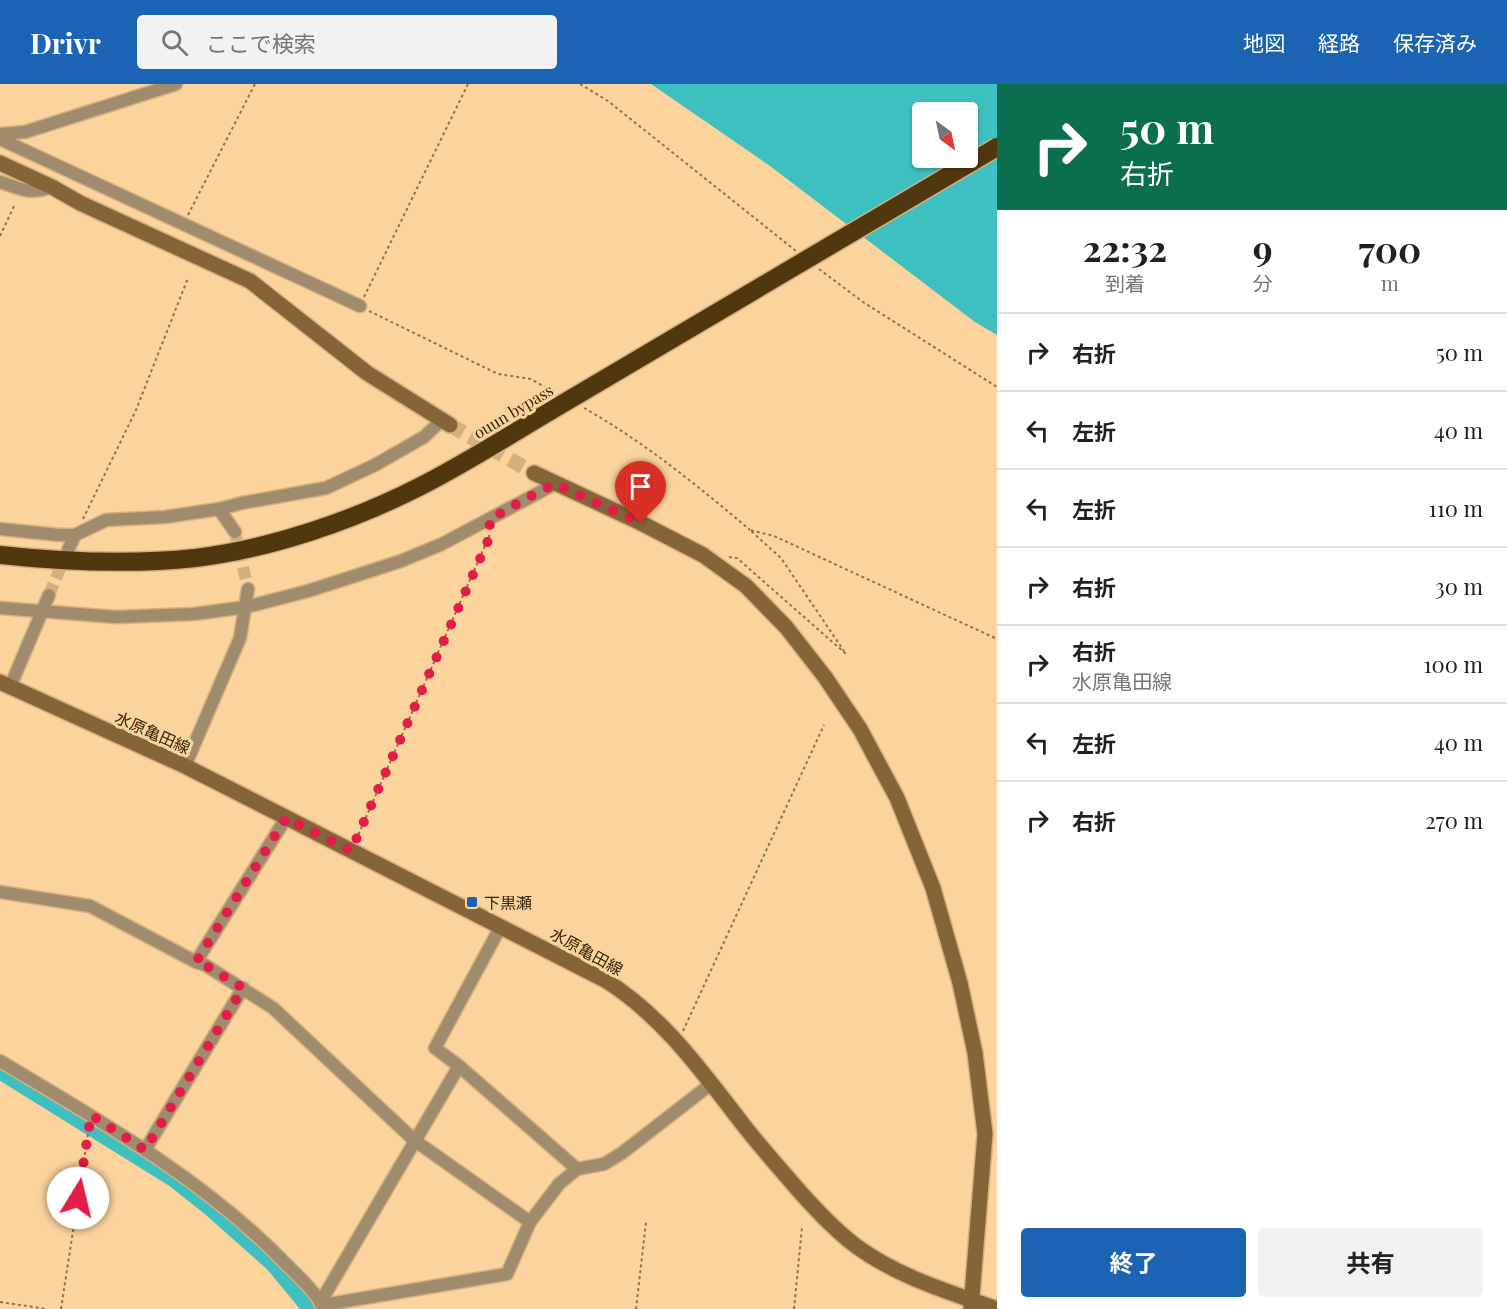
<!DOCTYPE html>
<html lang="ja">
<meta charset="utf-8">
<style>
:root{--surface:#fff;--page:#f2f2f2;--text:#202124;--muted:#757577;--line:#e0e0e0;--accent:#1b64b3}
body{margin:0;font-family:"Playfair Display","Noto Sans JP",serif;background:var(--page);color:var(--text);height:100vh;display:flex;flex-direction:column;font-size:22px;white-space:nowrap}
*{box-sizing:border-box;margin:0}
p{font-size:20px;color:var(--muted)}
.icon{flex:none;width:33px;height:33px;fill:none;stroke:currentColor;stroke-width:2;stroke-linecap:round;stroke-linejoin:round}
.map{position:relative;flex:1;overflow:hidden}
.drawer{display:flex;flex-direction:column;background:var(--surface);width:510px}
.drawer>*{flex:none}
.hud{background:#0b6e4f;color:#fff;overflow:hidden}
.needle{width:39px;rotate:147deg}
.fabs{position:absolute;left:912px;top:18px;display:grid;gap:12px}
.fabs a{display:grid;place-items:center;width:66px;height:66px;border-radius:6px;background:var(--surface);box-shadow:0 2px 4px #0004;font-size:30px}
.pin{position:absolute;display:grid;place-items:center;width:51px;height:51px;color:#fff;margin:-62px -26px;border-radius:50% 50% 50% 0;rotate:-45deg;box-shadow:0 0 6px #0007}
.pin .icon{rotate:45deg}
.me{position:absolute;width:66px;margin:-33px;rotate:9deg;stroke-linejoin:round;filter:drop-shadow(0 0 4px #0008)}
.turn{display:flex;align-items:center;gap:21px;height:126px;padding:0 24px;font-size:27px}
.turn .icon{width:78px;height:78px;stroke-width:2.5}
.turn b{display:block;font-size:42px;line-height:51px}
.eta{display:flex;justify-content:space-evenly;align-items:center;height:102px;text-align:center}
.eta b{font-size:36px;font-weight:700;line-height:42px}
.button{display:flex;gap:12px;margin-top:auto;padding:12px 24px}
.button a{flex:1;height:69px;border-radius:6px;background:var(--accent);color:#fff;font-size:24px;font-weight:700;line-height:69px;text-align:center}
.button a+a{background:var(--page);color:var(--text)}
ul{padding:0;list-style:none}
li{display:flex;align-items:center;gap:18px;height:78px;padding:0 24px;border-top:2px solid var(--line)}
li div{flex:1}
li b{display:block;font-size:22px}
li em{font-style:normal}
header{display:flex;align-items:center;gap:36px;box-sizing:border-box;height:84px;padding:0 30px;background:var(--accent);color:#fff}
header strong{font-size:28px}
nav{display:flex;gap:33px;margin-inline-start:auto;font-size:21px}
.search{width:420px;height:54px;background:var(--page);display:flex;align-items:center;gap:15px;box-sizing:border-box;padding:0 21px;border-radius:6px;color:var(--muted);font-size:22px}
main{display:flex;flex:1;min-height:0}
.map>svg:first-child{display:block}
.water{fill:#3dc0bf;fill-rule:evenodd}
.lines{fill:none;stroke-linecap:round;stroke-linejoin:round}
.river{stroke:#3dc0bf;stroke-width:20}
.street-tunnel{stroke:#d4b07f;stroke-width:12;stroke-dasharray:12 6;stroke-linecap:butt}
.secondary-tunnel{stroke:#d4b07f;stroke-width:15;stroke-dasharray:15 8;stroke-linecap:butt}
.street-casing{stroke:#d4b07f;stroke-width:15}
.secondary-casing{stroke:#d4b07f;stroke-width:18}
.highway-casing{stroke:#d4b07f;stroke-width:21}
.path{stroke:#90734a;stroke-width:2;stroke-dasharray:3 3;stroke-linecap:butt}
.street{stroke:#a18b6d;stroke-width:12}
.secondary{stroke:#856437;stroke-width:15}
.highway{stroke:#51370d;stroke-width:18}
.highway-bridge-casing{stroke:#d4b07f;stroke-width:21;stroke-linecap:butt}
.highway-bridge{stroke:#51370d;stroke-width:18}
.route{stroke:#e11d48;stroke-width:10;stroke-dasharray:0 18}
.poi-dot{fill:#1b64b3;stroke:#fbd39d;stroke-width:2}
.labels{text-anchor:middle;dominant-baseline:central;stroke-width:6;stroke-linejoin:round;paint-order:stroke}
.street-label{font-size:16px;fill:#362305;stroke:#fbd39d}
.poi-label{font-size:16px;fill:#362305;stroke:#fbd39d;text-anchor:start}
</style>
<header>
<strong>Drivr</strong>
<div class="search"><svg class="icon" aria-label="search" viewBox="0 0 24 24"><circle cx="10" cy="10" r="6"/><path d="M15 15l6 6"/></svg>ここで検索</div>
<nav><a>地図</a><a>経路</a><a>保存済み</a></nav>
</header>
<main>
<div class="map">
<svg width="997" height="1225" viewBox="0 0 997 1225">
<rect width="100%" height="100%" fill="#fbd39d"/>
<path class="water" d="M 651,0 L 997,0 L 997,251 L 975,238 L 770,82 ZM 922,28 L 968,28 L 968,74 L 922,74 Z"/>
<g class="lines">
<polyline class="river" points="0,985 174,1093 212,1123 274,1178 313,1225"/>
<g class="street-tunnel">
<polyline points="235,448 248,505"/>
<polyline points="49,511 66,470"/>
</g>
<polyline class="secondary-tunnel" points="450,341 534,389"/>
<defs>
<g id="street">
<polyline points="0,50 25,48 176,0"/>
<polyline points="0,55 360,222"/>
<path d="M 0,98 C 22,105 29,111 52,103"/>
<polyline points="219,425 235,448"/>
<polyline points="0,445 59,451 75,451 106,436 165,433 219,425 242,419 326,404 375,381 424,353 443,335"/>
<polyline points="68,466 75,451"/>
<polyline points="0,524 116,533 194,530 246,523 308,507 401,477 442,460 555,400"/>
<polyline points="10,603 49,511"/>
<polyline points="185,682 240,554 248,505"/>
<polyline points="0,808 90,822 196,878 205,881 273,924 414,1056 530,1138"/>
<polyline points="501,842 435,964 459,982 577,1085"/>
<polyline points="196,878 286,734"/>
<path d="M 0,977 C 100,1037 204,1095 286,1180 C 299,1193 316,1208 324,1225"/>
<polyline points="145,1066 243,904"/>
<polyline points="320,1219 459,982"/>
<polyline points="323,1221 507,1190 530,1138 559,1100 577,1085 604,1080 622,1069 711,1000"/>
</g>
<g id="secondary">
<polyline points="0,79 52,103 80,119 250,197 367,289 450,341"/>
<polyline points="534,389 641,439 703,471 746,502 786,543 825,593 860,645 897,714 933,804 960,899 975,969 985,1050 971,1224"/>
<path d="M 0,598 L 185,682 L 605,896 C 664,933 703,989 745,1043 C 763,1066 782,1087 801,1109 C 818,1128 836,1147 856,1162 C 898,1193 949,1208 997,1225"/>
</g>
<path id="highway" d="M 0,471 C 65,478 130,481 195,474 C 270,465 352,437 419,403 C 465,380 508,352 552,326"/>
</defs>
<use href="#street" class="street-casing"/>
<use href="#secondary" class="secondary-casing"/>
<use href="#highway" class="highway-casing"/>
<g class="path">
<polyline points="580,0 608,17 796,167"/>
<polyline points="188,131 255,0"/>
<polyline points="0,152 15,120"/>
<polyline points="819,185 863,218 997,303"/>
<polyline points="364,213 468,0"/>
<polyline points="369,227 498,290 531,295 555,309"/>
<path d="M 584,324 C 644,358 698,402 750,446"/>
<polyline points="83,435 136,326 188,194"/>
<polyline points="729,473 737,474 846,570 781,474 750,446 774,452 997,555"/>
<polyline points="356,756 491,448"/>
<polyline points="683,947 824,641"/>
<polyline points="0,1218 47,1225"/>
<polyline points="61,1225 89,1043"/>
<polyline points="636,1225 646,1138"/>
<polyline points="794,1225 802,1143"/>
</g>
<use href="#street" class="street"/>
<use href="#secondary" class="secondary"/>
<use href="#highway" class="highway"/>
<defs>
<polyline id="highway-bridge" points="552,326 997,63"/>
</defs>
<use href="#highway-bridge" class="highway-bridge-casing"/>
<use href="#highway-bridge" class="highway-bridge"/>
</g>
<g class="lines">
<polyline class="route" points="78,1114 91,1031 145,1066 243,904 205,881 196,878 286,734 351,767 491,450 489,436 527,414 555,400 641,439"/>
</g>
<rect class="poi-dot" x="466" y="812" width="12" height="12" rx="3"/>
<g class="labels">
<g class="street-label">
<text transform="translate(513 327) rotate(-31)">ouun bypass</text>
<text transform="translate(153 648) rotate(24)">水原亀田線</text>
<text transform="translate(587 867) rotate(29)">水原亀田線</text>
</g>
<g class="poi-label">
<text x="484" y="818">下黒瀬</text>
</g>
</g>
</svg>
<div class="fabs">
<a><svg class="needle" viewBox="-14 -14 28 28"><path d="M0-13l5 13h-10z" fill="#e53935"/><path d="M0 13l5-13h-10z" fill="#757577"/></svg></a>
</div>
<div class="pin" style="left:641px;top:439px;background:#d93025"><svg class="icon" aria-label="arrive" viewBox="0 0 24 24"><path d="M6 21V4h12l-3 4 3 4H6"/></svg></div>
<svg class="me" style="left:78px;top:1114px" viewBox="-20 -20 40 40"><circle r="19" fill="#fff"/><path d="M0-13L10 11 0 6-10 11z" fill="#e11d48"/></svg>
</div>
<section class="drawer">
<div class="hud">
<div class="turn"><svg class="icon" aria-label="right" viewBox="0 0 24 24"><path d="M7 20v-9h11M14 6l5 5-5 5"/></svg><div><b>50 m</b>右折</div></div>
</div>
<div class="eta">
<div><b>22:32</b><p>到着</p></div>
<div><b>9</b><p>分</p></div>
<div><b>700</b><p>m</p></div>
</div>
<ul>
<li><svg class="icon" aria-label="right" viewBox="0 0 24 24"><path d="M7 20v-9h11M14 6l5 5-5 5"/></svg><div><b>右折</b></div><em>50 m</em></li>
<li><svg class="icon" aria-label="left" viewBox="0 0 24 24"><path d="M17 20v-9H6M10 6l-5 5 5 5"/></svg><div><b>左折</b></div><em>40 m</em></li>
<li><svg class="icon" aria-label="left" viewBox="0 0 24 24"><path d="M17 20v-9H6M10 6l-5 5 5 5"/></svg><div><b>左折</b></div><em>110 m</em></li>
<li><svg class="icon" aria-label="right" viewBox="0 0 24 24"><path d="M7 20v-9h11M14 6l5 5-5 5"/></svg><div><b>右折</b></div><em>30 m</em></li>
<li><svg class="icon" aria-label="right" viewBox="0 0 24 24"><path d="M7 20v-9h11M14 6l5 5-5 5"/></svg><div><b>右折</b><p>水原亀田線</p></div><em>100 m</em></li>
<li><svg class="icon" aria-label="left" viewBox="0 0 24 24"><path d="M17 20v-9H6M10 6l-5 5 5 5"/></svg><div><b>左折</b></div><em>40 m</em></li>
<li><svg class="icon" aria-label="right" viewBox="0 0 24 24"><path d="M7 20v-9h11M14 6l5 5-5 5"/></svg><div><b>右折</b></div><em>270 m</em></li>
</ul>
<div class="button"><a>終了</a><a>共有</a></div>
</section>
</main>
